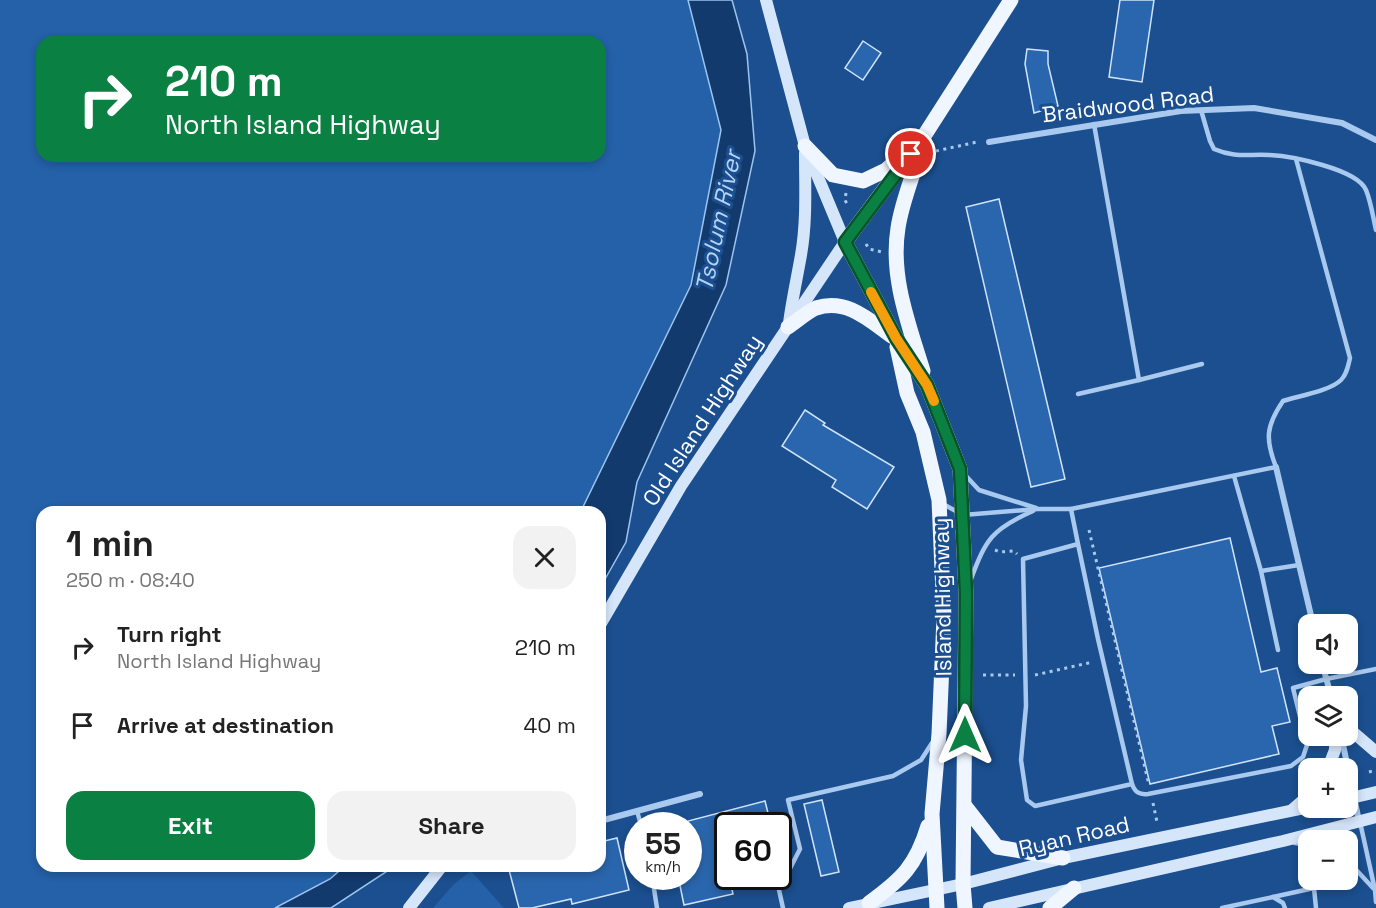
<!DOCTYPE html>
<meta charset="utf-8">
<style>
:root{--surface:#fff;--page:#f2f2f2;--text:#222;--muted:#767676;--accent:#0b8043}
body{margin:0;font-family:"Space Grotesk",sans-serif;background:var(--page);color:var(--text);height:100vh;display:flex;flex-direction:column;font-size:22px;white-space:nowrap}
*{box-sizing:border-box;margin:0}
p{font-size:20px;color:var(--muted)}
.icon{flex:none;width:33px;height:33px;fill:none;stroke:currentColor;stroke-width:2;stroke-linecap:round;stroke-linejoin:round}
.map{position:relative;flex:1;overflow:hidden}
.panel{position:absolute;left:36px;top:506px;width:570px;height:366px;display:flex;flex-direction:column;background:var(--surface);border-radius:18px;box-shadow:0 3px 9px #0003}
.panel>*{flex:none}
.guide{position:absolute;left:36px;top:36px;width:570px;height:126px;border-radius:18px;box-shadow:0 3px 9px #0003;background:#0b8043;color:#fff;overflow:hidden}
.tools{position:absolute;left:1298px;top:614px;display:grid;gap:12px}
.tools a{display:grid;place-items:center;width:60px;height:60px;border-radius:12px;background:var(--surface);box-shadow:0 3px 9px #0003;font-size:30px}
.speed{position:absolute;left:624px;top:812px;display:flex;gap:12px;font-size:30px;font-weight:700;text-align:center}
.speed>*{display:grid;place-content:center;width:78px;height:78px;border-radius:50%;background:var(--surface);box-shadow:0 3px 9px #0003;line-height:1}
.speed small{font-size:15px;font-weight:400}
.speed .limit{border:3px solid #111;border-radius:9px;background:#fff;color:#111}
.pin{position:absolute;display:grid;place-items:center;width:51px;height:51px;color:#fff;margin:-26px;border:3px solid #fff;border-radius:50%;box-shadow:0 2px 6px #0007}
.me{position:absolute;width:66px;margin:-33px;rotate:0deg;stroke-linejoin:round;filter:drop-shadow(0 0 4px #0008)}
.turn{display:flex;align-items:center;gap:21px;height:126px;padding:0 30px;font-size:27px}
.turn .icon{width:78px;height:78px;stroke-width:2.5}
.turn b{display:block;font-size:42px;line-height:51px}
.round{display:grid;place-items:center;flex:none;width:63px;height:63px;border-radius:18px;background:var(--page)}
.headline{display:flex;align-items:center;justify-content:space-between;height:102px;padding:0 30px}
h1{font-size:36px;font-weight:700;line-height:45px}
.button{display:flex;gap:12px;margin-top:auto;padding:12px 30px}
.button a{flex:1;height:69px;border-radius:18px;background:var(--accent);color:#fff;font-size:24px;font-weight:700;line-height:69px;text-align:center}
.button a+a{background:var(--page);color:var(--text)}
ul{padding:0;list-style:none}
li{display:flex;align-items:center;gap:18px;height:78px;padding:0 30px}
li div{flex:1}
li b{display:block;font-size:22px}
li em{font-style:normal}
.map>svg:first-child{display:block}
.green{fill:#2461a8;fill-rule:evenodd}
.water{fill:#123a6d;stroke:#9cc4f0;stroke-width:1.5}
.building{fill:#2a66ad;stroke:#cfe3fa;stroke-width:1.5}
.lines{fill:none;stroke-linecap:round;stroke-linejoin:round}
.path{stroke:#a9c9ee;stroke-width:3;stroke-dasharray:3 4.5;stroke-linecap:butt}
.service{stroke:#a9c9ee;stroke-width:4.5}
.minor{stroke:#a9c9ee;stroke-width:6}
.secondary{stroke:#d6e6fa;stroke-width:12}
.primary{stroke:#f0f6ff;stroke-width:15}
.route-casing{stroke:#07532c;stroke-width:15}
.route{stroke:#0b8043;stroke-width:10}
.slow{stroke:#f59e0b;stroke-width:10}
.labels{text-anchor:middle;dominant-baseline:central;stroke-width:6;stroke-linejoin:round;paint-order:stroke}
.street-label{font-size:22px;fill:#fff;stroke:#1b4f8f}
.water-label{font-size:24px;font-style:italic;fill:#b5d3f5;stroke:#1b4f8f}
</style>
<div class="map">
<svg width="1376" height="908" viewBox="0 0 1376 908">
<rect width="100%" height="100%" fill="#1b4f8f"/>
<g class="green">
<path d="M 0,0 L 688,0 L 721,130 L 691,286 L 581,511 L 42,512 L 42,866 L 345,866 L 330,879 L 275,908 L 0,908 ZM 42,42 L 600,42 L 600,156 L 42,156 Z"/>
<polygon points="471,871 504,908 433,908 454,884"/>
</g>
<g class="water">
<polygon points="688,0 732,0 747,54 755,151 726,285 637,482 626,542 600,588 600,512 581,511 691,285 721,130"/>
<polygon points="345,866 395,866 331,908 275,908 330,879"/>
</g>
<g class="building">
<polygon points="1120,0 1154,0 1142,82 1109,77"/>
<polygon points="863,41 881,53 863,80 845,68"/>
<polygon points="1027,49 1048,51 1048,64 1058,106 1034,113 1025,64"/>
<polygon points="999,199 1065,479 1031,487 966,207"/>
<polygon points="805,410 825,423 823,425 894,467 867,509 832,487 836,480 782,446"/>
<polygon points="1230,538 1261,672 1277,668 1290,722 1272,726 1279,754 1150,784 1099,568"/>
<polygon points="822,800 839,872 821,876 804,804"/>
<polygon points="765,801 771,825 717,825 728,868 728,876 729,876 733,894 684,905 678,876 688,876 688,821"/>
<polygon points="617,838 629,890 572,904 571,899 532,908 519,908 508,866 600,866 600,842"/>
</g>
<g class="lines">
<g class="path">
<polyline points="936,151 977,142"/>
<polyline points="846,193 845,200 848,206"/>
<polyline points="866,244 869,249 882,252"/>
<polyline points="1089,530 1149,785"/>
<polyline points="995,550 1000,552 1014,551 1017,554"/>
<polyline points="983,675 1015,675"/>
<polyline points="1035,675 1093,662"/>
<polyline points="1369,772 1376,770"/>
<polyline points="1153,803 1157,822"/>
<polyline points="1347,849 1352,846"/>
</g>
<g class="service">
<path d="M 1201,110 L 1210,141 L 1214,149 C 1235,158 1247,154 1269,155 C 1291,156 1357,169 1366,190 C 1371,202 1373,217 1376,230"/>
<polyline points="1094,124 1139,380"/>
<polyline points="1078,394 1139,380 1202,364"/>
<polyline points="966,476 979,490 1036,508"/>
<polyline points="1234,476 1261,571 1278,650"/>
<path d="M 943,504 L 963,515 L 1038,509 L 1071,509 L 1276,467 C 1265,439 1266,426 1283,401 C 1298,396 1330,391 1341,380 C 1347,374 1348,366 1350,358 L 1296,159"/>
<polyline points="1071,509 1078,544 1023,559 1026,706 1021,760 1027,800 1035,806 1132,784 1098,639 1078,544"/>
<polyline points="1261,571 1299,565"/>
<path d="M 971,579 C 986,539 992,529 1033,511"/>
<path d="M 1132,784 C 1135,792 1139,795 1148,794 L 1291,766 L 1303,757 L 1307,745 L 1293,688 L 1326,679 L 1376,669"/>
<polyline points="637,811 641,825"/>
<polyline points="1360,822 1375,890 1376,902"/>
<polyline points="1295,843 1308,845"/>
<polyline points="1347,860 1373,888"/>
<polyline points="652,876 657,908"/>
<polyline points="1273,897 1314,888 1316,908"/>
<polyline points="783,908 779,890 800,849 788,800 893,776 921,760 932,743"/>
<polyline points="1222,908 1273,897 1283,903 1285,908"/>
</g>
<g class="minor">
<polyline points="989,142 1181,111 1254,108 1342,123 1376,140"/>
<polyline points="1276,467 1313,624"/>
<polyline points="1322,663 1331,696"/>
<polyline points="1341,735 1359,821"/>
<polyline points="600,821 700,794"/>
</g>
<g class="secondary">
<path d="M 789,323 C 792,300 797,278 801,255 C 807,221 805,186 805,153"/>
<polyline points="600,625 681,486 845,242 805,146 766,0"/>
<polyline points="1347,727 1376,752"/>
<polyline points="1328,768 1335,750 1335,735"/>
<polyline points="1347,799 1376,792"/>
<polyline points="1292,810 1308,796"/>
<polyline points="409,908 442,866"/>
<polyline points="849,908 963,884 1063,858 1309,807"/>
<polyline points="989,908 1283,841 1376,817"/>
</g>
<g class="primary">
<path d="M 922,144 C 915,172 902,200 898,228 C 890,277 909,325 923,371"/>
<polyline points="805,146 833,175 863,181 886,170 899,158"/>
<path d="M 788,327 C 797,321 807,312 816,308 C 847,298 869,320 893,337"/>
<polyline points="897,347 907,393 923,432 939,500 944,617 939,734 932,814 937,908"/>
<polyline points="965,806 997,847 1063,858"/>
<path d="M 869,903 C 902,879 916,866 928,826"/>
<polyline points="965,908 963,884 966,593 960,469 927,385 896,338 845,242 924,136 1011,0"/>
<polyline points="1050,908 1074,888"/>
</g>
</g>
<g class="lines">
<defs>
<polyline id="route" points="911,154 845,242 896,338 927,385 960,469 966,593 965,735"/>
</defs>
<use href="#route" class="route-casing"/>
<use href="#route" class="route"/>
<polyline class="slow" points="871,292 896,338 927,385 934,401"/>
</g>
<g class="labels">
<g class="street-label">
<text transform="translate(1128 104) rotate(-7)">Braidwood Road</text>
<text transform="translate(702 420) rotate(-57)">Old Island Highway</text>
<text transform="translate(942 597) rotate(-91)">Island Highway</text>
<text transform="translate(1074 836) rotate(-13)">Ryan Road</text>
</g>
<g class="water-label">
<text transform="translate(718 221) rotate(-78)">Tsolum River</text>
</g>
</g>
</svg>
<div class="tools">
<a><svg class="icon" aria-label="sound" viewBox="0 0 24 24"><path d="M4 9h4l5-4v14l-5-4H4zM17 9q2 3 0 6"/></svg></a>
<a><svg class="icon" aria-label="layers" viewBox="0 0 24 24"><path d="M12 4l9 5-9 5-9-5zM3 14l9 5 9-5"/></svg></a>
<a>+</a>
<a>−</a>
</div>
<div class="speed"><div>55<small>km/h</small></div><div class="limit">60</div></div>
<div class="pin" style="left:911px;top:154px;background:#d93025"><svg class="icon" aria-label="arrive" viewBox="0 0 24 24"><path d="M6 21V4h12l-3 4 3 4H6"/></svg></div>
<svg class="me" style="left:965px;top:735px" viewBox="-20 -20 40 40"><path d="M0-17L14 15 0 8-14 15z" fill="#0b8043" stroke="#fff" stroke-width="4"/></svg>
<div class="guide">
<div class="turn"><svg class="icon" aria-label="right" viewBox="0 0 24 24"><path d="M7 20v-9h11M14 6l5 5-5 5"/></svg><div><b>210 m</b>North Island Highway</div></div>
</div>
<section class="panel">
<div class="headline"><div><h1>1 min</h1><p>250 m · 08:40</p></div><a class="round"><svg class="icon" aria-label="close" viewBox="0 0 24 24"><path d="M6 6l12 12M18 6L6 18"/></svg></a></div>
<ul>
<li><svg class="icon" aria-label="right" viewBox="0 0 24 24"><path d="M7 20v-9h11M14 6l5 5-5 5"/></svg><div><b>Turn right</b><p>North Island Highway</p></div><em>210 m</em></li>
<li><svg class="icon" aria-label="arrive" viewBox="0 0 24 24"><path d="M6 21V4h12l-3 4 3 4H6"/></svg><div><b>Arrive at destination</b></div><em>40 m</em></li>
</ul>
<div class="button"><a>Exit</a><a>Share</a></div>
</section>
</div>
